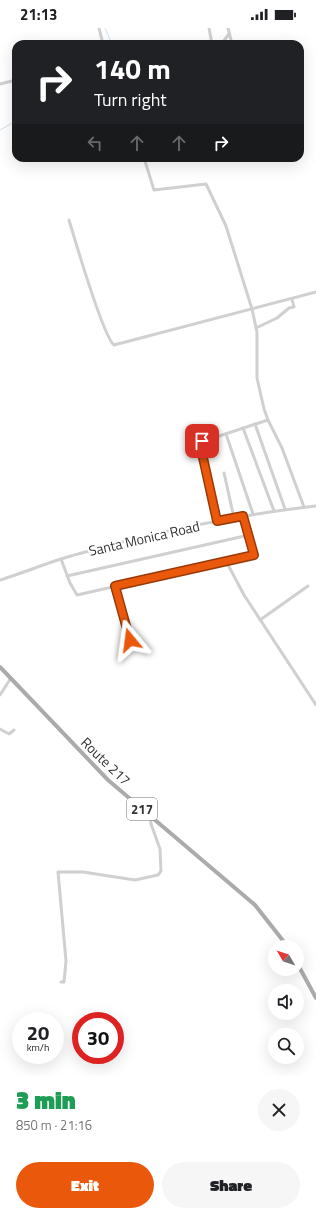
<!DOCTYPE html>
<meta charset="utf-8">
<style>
:root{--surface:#fff;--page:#f6f6f6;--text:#202124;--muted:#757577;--accent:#ea580c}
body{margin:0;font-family:"Titillium Web",sans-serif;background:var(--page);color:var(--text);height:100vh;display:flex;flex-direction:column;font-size:15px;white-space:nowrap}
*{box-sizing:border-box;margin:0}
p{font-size:13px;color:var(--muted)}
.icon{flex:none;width:22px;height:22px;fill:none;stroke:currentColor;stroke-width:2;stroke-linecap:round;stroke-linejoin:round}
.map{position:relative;height:1048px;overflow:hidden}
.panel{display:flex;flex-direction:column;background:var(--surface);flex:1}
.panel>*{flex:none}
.hud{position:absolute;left:12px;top:12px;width:292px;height:122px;border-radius:12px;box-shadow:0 4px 16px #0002;background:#202124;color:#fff;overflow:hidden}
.needle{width:26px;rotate:309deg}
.tools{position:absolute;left:268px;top:912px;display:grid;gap:8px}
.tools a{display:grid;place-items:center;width:36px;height:36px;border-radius:50%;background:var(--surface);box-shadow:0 4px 16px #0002;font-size:20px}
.speed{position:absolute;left:12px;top:984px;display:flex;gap:8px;font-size:20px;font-weight:700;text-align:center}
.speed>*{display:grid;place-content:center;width:52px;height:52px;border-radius:50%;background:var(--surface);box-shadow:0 4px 16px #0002;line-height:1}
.speed small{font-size:10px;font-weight:400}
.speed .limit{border:6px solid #d22;background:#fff;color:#111}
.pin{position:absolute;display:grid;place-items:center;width:34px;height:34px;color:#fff;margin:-17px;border-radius:8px;box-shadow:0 2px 6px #0006}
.me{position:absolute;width:44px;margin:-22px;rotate:344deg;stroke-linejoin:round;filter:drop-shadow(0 0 3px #0008)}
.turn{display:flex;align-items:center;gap:14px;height:84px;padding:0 16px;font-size:18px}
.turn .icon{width:52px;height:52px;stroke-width:2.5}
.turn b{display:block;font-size:28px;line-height:34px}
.lanes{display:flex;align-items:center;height:38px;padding:0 16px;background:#0003;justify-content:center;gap:20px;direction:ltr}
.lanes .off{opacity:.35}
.round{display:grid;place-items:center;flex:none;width:42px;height:42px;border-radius:21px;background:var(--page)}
.overview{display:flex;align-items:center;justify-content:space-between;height:68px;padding:0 16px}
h1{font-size:24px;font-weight:800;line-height:30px;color:#1e9e55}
.cta{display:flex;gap:8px;margin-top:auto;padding:8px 16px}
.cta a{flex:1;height:46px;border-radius:24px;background:var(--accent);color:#fff;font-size:16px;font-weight:800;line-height:46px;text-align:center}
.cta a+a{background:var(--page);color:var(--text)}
.status{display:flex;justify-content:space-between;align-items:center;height:28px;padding:0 20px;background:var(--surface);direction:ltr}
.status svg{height:11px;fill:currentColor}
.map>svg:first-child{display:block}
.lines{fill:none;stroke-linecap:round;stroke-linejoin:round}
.stream{stroke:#cfe2ee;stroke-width:1}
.minor{stroke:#d0d0d0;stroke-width:3}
.major{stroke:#ababab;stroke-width:4}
.route-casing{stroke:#983908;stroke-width:10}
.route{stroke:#ea580c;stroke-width:7}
.labels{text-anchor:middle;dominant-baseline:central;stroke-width:4;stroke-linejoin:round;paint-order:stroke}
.shield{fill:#fff;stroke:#707070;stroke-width:1}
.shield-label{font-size:13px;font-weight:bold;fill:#333}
.street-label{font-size:14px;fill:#333;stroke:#fff}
</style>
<div class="status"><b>21:13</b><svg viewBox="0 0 49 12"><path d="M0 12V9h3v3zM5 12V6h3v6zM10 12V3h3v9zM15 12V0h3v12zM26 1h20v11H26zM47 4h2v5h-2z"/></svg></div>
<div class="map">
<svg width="316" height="1048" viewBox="0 0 316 1048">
<rect width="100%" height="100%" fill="#fff"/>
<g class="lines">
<g class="stream">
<polyline points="105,0 111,14 110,16"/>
<polyline points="0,102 16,93"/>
</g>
<g class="minor">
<polyline points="99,0 103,16"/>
<polyline points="209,0 212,16"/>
<polyline points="228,0 232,16"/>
<polyline points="208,16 222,15 229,6"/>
<polyline points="0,56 16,52"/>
<polyline points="144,130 154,162 206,156 226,198 252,281 257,304 257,350 264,381 268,392 282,420 304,479"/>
<path d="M 69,192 C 75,212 103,308 114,317 L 316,264"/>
<polyline points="256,300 277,290 289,280 294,279 292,271"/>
<polyline points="255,396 285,481"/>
<polyline points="243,400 274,483"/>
<polyline points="226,406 253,486"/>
<polyline points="224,445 234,490"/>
<polyline points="217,493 201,414 268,392"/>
<polyline points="61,531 70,555 77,567 254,527 243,488"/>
<polyline points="226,533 244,567 316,677"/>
<polyline points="67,548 249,507"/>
<path d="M 0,552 C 26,544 51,533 78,526 C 155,504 236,487 316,478"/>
<polyline points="115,557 130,612"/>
<polyline points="260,592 308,558"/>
<polyline points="0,667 11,650"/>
<polyline points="0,701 9,706 14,702"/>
<polyline points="61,954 64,954 66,933 58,844 83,844 135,852 158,847 161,843 160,821 151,796 150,787"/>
</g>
<g class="major">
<polyline points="0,639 108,752 255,877 288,919"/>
<polyline points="297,935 316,970"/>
</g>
</g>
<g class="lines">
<defs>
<polyline id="route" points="130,612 115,558 254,527 243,488 217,493 200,416 202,413"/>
</defs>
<use href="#route" class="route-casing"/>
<use href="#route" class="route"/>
</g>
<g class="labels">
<rect class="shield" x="127" y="770" width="30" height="22" rx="3"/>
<g class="shield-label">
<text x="142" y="781">217</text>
</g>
<g class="street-label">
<text transform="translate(144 510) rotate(-13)">Santa Monica Road</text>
<text transform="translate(106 733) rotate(44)">Route 217</text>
</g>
</g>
</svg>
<div class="tools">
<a><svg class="needle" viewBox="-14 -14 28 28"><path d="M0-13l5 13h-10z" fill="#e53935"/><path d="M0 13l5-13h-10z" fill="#757577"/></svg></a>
<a><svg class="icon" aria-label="sound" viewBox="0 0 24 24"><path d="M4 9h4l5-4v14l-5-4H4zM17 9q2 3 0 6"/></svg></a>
<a><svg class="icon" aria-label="search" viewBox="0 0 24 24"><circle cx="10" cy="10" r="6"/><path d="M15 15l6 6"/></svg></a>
</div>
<div class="speed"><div>20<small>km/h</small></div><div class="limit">30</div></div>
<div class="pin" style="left:202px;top:413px;background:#d93025"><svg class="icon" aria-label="arrive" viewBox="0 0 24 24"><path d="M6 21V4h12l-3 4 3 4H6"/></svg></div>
<svg class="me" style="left:130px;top:612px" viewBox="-20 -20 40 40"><path d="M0-17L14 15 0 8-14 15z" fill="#ea580c" stroke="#fff" stroke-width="4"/></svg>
<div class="hud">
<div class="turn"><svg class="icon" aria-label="right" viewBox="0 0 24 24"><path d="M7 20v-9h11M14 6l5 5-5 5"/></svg><div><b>140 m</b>Turn right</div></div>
<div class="lanes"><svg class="icon off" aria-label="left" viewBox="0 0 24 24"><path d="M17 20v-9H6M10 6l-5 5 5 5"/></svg><svg class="icon off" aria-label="ahead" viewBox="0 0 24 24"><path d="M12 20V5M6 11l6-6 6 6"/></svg><svg class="icon off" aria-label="ahead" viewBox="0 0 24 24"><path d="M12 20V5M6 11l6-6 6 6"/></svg><svg class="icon" aria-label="right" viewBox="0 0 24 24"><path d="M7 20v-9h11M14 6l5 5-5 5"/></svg></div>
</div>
</div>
<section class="panel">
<div class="overview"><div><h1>3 min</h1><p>850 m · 21:16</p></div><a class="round"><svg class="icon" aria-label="close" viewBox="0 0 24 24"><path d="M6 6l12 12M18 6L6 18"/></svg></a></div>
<div class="cta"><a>Exit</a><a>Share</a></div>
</section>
